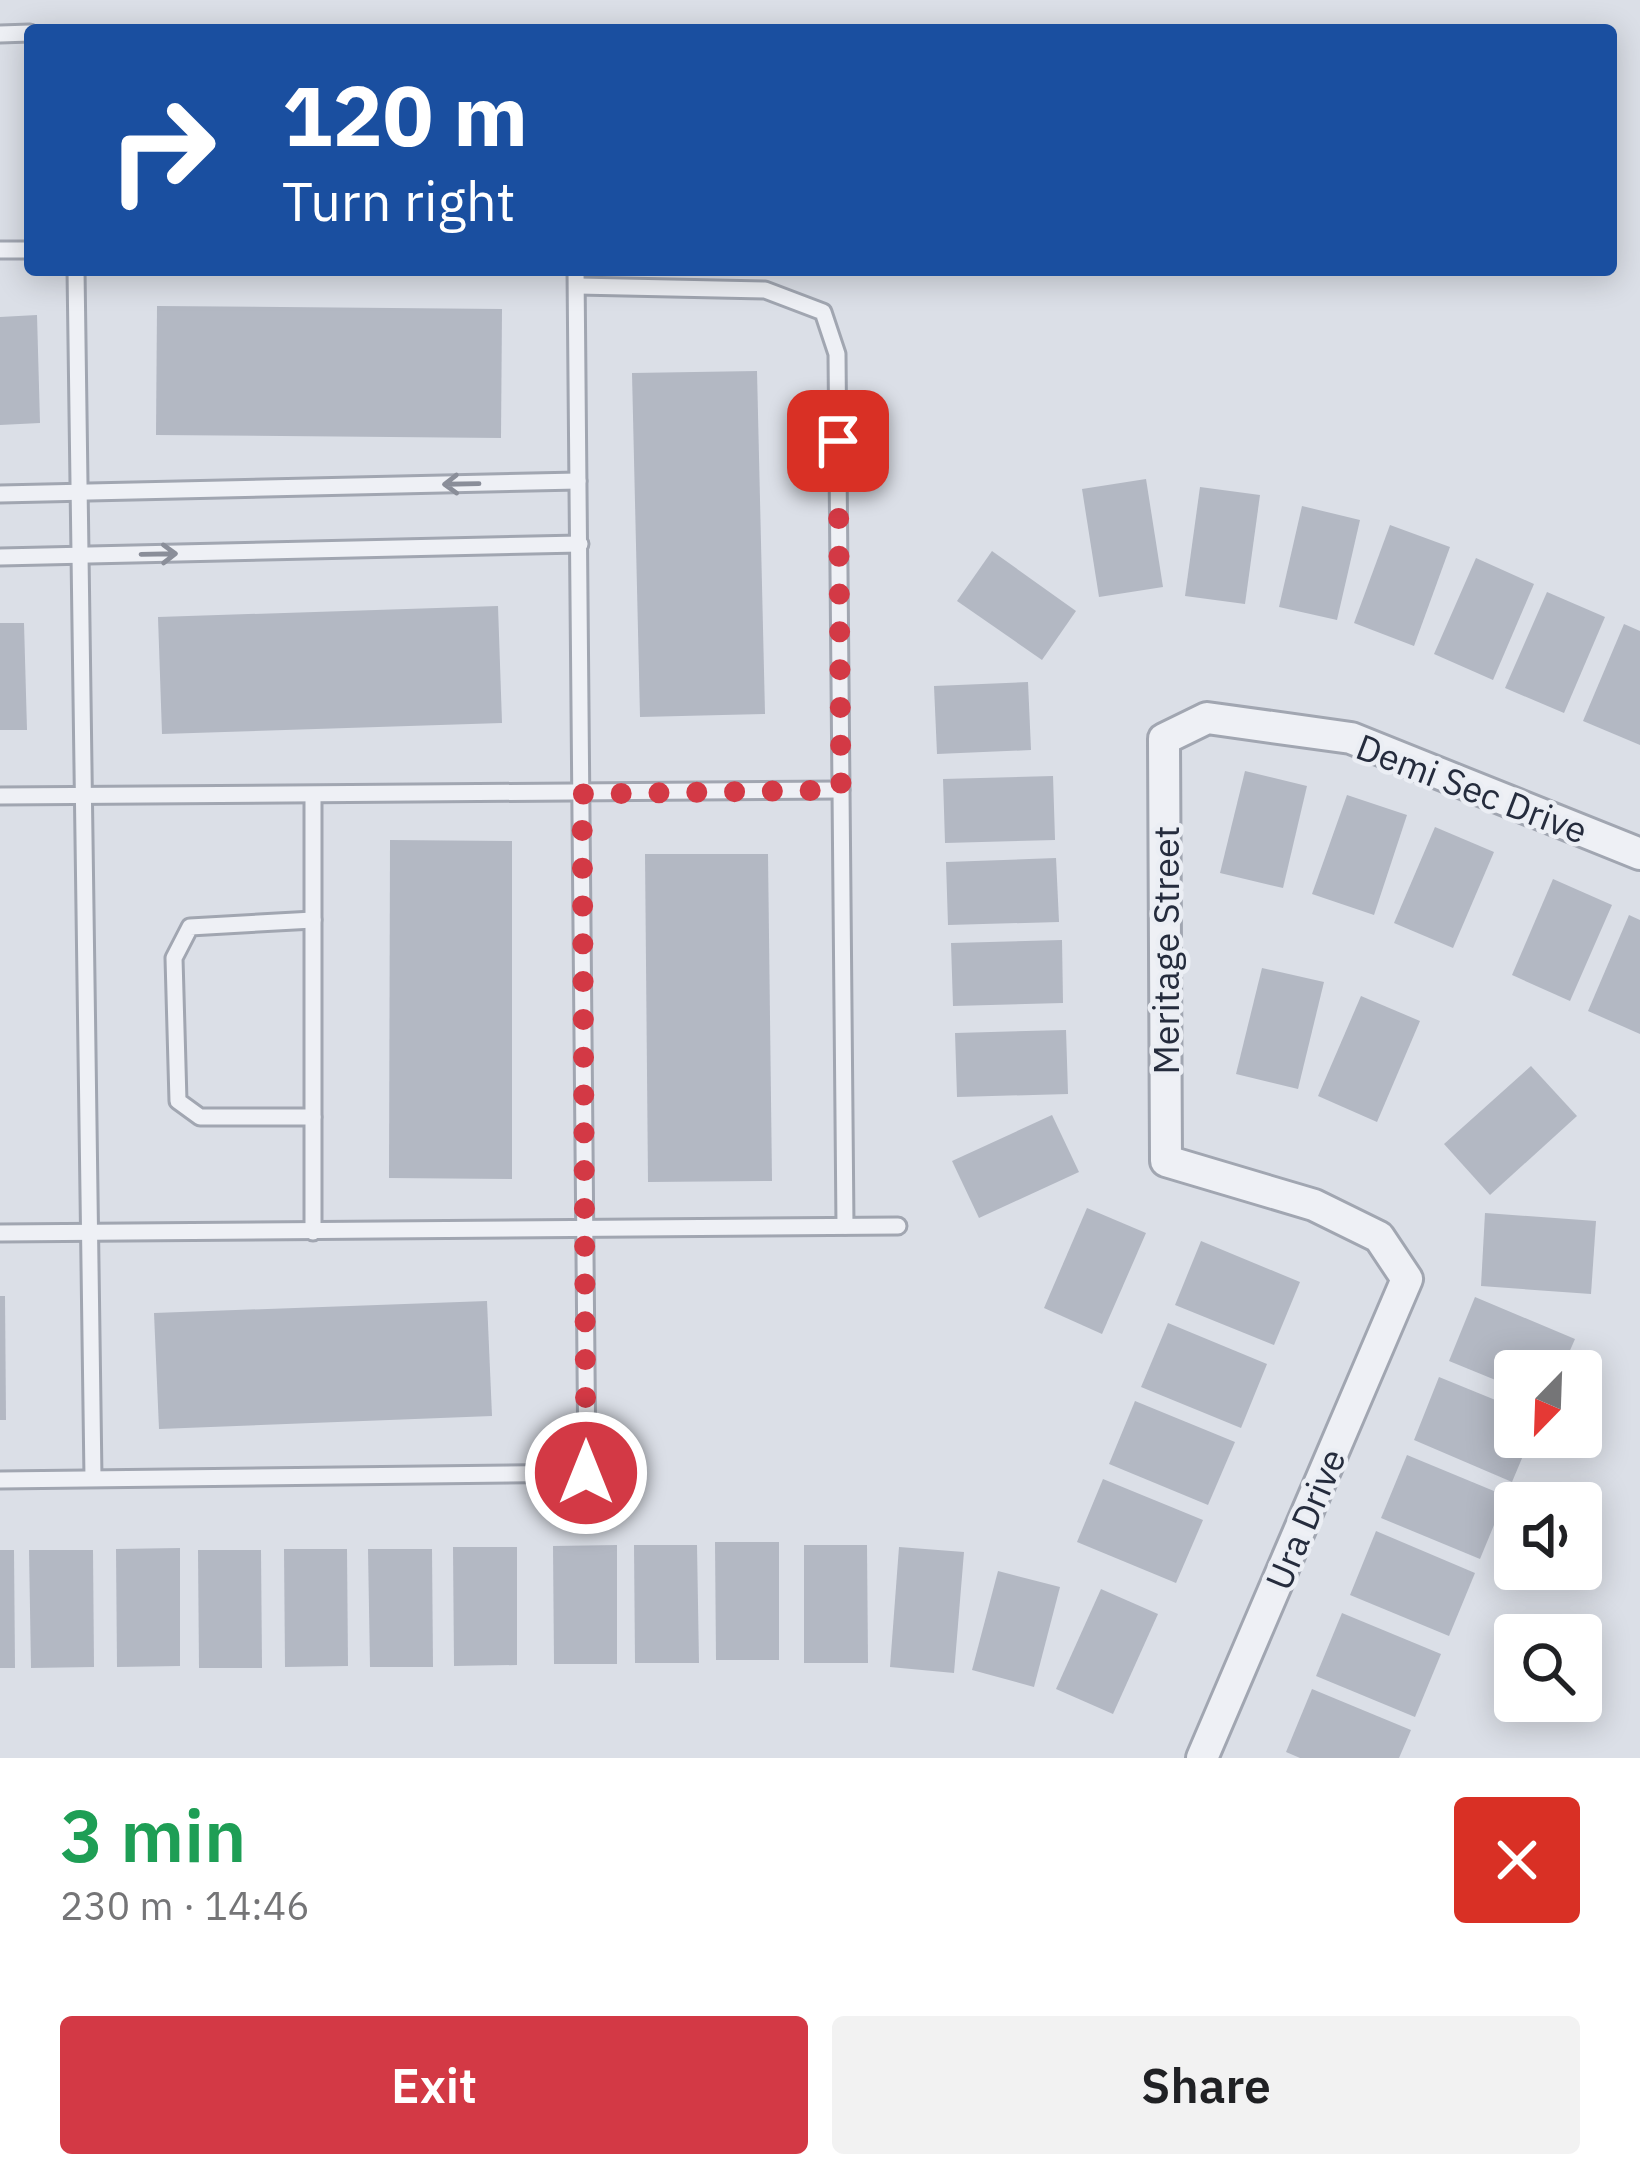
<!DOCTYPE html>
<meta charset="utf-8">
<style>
:root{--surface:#fff;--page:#f2f2f2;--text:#202124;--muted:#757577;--accent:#d33945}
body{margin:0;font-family:"IBM Plex Sans",sans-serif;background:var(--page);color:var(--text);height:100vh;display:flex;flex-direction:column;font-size:45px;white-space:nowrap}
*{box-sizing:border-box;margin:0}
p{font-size:39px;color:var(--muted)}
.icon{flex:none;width:66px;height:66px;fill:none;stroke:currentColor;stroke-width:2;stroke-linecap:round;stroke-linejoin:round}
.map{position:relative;height:1758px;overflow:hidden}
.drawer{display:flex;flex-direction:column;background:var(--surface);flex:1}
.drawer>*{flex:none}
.banner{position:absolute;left:24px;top:24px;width:1593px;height:252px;border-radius:12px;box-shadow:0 6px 30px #0003;background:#1a4fa0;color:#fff;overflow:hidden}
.needle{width:78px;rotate:203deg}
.fabs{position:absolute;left:1494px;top:1350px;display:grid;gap:24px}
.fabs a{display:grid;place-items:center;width:108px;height:108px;border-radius:12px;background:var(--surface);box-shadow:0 6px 30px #0003;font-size:60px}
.pin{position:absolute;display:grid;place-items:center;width:102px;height:102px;color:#fff;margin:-51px;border-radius:24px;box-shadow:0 6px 18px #0006}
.me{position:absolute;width:132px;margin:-66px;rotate:0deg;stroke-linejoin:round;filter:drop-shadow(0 0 9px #0008)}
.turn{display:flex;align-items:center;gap:42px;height:252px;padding:0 60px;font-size:54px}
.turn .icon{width:156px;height:156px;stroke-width:2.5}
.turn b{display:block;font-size:84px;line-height:102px}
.round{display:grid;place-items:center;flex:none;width:126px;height:126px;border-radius:12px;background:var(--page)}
.overview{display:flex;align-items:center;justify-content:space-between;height:204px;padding:0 60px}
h1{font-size:72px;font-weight:600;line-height:90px;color:#1e9e55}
.action{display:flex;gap:24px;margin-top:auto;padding:24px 60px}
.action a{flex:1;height:138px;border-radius:12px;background:var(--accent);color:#fff;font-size:48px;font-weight:600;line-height:138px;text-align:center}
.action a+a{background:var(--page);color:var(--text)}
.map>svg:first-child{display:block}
.building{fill:#b3b8c3}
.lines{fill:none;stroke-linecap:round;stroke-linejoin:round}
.lane-casing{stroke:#a1a6b1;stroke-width:21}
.street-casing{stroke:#a1a6b1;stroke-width:36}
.lane{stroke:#eef0f5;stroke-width:15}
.street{stroke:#eef0f5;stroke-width:30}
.oneway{stroke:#8a8e99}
.route{stroke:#d33945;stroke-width:21;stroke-dasharray:0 37.8}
.labels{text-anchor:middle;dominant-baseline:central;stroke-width:9;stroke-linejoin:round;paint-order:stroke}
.street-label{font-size:36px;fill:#252c3d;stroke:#ebeef4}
</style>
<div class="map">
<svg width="1640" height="1758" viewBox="0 0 1640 1758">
<rect width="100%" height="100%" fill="#dbdfe7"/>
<g class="building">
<polygon points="157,306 502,309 501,438 156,435"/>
<polygon points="37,315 40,423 0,425 0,317"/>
<polygon points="757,371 765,714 640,717 632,373"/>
<polygon points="1146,479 1163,587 1099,597 1082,489"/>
<polygon points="1200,487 1260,495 1245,604 1185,596"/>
<polygon points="1302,506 1360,520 1337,620 1279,607"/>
<polygon points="1390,525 1450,547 1414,646 1354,623"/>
<polygon points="992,551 1076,611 1042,660 957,601"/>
<polygon points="1476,558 1534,584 1493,680 1434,654"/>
<polygon points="1547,592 1605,617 1564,713 1505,688"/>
<polygon points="498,606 502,723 162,734 158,617"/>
<polygon points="0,623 24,623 27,730 0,730"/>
<polygon points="1624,624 1640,631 1640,745 1583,721"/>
<polygon points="1028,682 1031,750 937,754 934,686"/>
<polygon points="1245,771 1307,786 1283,888 1220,873"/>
<polygon points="1053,776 1055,840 945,843 943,779"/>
<polygon points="1347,795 1407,815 1374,915 1312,894"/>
<polygon points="1435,827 1494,852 1453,948 1394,923"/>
<polygon points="390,840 512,841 512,1179 389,1178"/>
<polygon points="645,854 768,854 772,1181 648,1182"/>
<polygon points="1056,858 1059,922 948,925 946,862"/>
<polygon points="1553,879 1612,905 1570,1001 1512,975"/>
<polygon points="1629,915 1640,920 1640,1034 1588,1011"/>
<polygon points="1062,940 1063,1003 953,1006 951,943"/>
<polygon points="1262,968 1324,982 1298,1089 1236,1074"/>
<polygon points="1361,996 1420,1021 1377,1122 1318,1096"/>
<polygon points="1066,1030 1068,1094 957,1097 955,1033"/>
<polygon points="1531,1066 1577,1116 1490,1195 1444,1144"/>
<polygon points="1052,1115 1079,1172 979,1218 952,1161"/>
<polygon points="1087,1208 1146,1233 1102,1334 1044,1308"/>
<polygon points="1485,1213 1596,1221 1591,1294 1481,1286"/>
<polygon points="1201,1241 1300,1282 1274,1345 1175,1305"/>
<polygon points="0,1296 5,1296 6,1420 0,1420"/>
<polygon points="1475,1297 1575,1339 1561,1371 1515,1371 1515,1388 1449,1361"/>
<polygon points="487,1301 492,1416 159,1429 154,1313"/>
<polygon points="1168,1323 1267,1364 1241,1428 1141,1387"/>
<polygon points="1439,1377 1515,1408 1515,1437 1531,1437 1512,1482 1414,1440"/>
<polygon points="1135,1401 1235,1442 1208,1505 1109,1464"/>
<polygon points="1407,1455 1506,1496 1480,1559 1381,1518"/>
<polygon points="1103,1479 1203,1520 1176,1583 1077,1542"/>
<polygon points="1376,1531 1475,1573 1449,1636 1350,1595"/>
<polygon points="715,1542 779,1542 779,1660 716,1660"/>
<polygon points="617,1545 617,1664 554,1664 553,1546"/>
<polygon points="634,1545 697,1545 699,1663 635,1663"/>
<polygon points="804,1545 867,1545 868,1663 804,1663"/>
<polygon points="453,1547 517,1547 517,1665 454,1666"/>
<polygon points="899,1547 964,1552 954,1673 890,1667"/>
<polygon points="180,1548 180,1666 117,1667 116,1549"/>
<polygon points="284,1549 347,1549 348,1666 285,1667"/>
<polygon points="368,1549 432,1549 433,1667 370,1667"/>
<polygon points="0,1550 14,1550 15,1668 0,1668"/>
<polygon points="29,1550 93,1550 94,1667 31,1668"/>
<polygon points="198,1550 261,1550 262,1668 199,1668"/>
<polygon points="998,1571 1060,1587 1034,1687 972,1670"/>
<polygon points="1101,1589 1158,1614 1113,1714 1056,1689"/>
<polygon points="1342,1613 1441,1654 1415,1717 1316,1676"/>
<polygon points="1312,1689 1411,1730 1399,1758 1300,1758 1286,1752"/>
</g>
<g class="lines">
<defs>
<g id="lane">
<polyline points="0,34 30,33"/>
<polyline points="0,250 30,250"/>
<polyline points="76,270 93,1478"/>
<polyline points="578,286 765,290 823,312 837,354 845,1226"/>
<polyline points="0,494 578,481"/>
<polyline points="0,557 580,544"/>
<polyline points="313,795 313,1232"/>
<polyline points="0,796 841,790"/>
<polyline points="313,1117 200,1117 178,1101 174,958 190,927 313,920"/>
<polyline points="0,1233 898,1226"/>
<polyline points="0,1480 587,1473 576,270"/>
</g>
<polyline id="street" points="1202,1758 1407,1279 1379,1237 1314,1205 1166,1161 1164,739 1207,718 1351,738 1640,854"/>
</defs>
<use href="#lane" class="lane-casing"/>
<use href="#street" class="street-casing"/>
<use href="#lane" class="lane"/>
<use href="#street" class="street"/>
</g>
<defs><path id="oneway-shaft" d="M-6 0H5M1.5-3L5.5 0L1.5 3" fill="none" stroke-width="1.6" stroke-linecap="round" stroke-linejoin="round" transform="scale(3)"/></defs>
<g class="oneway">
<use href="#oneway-shaft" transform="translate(461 484) rotate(179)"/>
<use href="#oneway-shaft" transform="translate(159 554) rotate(-1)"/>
</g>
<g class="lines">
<polyline class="route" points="586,1473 582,794 841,790 838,441"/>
</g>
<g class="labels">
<g class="street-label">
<text transform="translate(1472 788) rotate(21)">Demi Sec Drive</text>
<text transform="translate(1165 950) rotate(-90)">Meritage Street</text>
<text transform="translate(1305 1519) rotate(-67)">Ura Drive</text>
</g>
</g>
</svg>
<div class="fabs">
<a><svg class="needle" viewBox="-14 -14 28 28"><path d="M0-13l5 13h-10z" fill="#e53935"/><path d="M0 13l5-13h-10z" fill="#757577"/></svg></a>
<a><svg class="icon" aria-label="sound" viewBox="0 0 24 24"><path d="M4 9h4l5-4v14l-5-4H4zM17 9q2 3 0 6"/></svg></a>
<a><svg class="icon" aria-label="search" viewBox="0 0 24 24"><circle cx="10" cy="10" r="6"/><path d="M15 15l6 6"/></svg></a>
</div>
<div class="pin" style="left:838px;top:441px;background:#d93025"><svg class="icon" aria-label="arrive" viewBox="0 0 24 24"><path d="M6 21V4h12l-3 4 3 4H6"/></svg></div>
<svg class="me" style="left:586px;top:1473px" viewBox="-20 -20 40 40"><circle r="17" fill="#d33945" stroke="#fff" stroke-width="3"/><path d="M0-11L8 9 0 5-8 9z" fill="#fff"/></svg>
<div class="banner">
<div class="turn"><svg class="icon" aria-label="right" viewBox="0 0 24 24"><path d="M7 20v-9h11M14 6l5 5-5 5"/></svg><div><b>120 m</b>Turn right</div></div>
</div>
</div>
<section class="drawer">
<div class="overview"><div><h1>3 min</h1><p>230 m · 14:46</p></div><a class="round" style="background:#d93025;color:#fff"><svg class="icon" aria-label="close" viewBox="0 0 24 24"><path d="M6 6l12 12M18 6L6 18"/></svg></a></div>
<div class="action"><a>Exit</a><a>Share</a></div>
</section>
